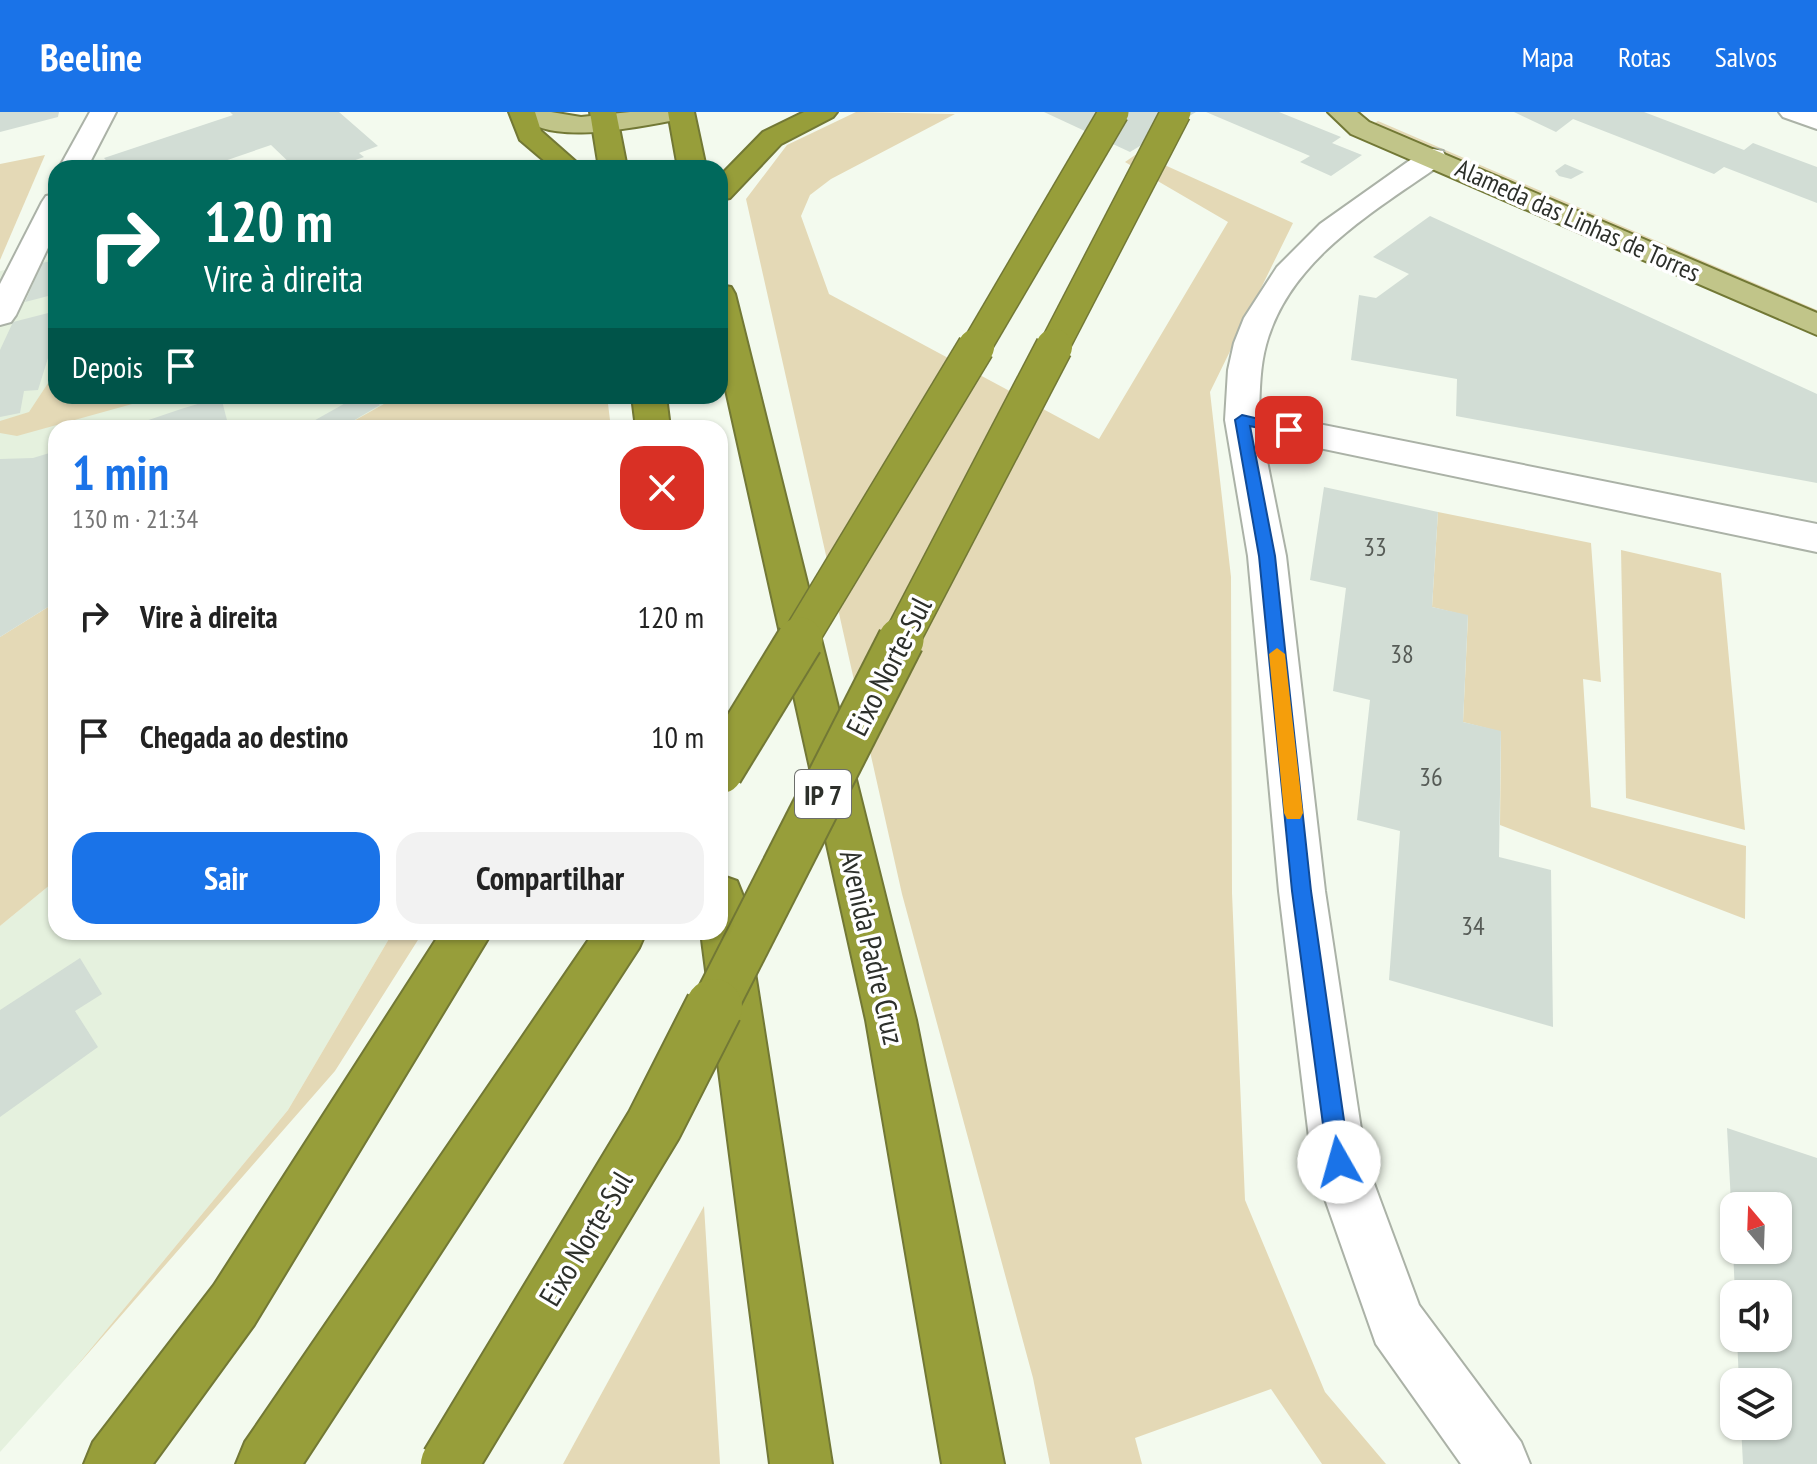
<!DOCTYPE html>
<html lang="pt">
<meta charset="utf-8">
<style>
:root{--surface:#fff;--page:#f2f2f2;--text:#222;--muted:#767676;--accent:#1a73e8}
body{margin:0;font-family:"PT Sans Narrow",sans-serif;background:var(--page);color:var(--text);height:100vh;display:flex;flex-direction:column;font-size:30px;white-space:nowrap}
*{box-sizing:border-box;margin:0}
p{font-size:26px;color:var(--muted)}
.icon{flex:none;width:44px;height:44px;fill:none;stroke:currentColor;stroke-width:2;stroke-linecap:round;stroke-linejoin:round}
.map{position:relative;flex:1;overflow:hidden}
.side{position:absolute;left:48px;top:308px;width:680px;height:520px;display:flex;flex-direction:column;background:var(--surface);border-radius:24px;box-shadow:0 2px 6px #0004}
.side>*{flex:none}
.hud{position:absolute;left:48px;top:48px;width:680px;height:244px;border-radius:24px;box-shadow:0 2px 6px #0004;background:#00695c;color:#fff;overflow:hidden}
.needle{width:52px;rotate:341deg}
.buttons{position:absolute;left:1720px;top:1080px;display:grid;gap:16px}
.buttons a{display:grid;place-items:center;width:72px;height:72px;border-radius:16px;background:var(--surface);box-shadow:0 2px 6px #0004;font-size:40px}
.pin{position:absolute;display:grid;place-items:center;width:68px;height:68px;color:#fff;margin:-34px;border-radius:16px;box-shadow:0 4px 12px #0006}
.me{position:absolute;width:88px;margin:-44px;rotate:353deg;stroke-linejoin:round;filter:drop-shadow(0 0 6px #0008)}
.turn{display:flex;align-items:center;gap:28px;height:168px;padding:0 24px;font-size:36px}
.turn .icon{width:104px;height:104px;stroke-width:2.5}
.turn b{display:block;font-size:56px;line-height:68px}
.then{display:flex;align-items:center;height:76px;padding:0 24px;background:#0003;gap:16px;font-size:30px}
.round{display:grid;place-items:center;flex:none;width:84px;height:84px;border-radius:24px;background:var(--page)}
.summary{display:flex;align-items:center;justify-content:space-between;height:136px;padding:0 24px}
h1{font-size:48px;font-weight:600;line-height:60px;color:var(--accent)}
.button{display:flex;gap:16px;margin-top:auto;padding:16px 24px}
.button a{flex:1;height:92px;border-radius:24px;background:var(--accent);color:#fff;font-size:32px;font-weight:600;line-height:92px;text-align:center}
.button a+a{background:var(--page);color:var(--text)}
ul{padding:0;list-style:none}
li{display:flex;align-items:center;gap:24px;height:120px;padding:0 24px}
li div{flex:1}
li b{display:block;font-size:30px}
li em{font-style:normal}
header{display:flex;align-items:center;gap:48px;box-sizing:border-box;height:112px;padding:0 40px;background:var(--accent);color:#fff}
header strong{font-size:38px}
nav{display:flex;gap:44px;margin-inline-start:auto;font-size:28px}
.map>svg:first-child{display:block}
.built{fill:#e5f1de}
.green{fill:#e4d9b6}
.building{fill:#d2ddd5}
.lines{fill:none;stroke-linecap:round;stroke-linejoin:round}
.minor-casing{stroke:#abb2a7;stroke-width:4}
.major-casing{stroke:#727835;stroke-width:4}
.highway-casing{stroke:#727835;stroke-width:4}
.minor{fill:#fff;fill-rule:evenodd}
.major{fill:#c1c589;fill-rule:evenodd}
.highway{fill:#979e3a;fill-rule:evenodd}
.highway-bridge-far3-casing{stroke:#727835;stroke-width:32;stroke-linecap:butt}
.highway-bridge-far2-casing{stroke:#727835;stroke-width:39;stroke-linecap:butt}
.highway-bridge-far1-casing{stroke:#727835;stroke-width:49;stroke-linecap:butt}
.highway-bridge-casing{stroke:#727835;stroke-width:60;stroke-linecap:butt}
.highway-bridge-far3{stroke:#979e3a;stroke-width:29}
.highway-bridge-far2{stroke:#979e3a;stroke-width:36}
.highway-bridge-far1{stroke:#979e3a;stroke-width:45}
.highway-bridge{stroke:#979e3a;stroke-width:56}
.route{fill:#1a73e8;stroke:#114b97;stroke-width:2}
.slow{fill:#f59e0b}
.labels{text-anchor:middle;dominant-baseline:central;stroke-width:7;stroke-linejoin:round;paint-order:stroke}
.far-street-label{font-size:26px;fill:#2d302b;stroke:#fff}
.number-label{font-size:26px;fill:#565b56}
.shield{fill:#fff;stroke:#6c6e6b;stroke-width:2}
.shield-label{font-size:28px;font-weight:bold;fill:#2d302b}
.street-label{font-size:30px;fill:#2d302b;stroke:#fff}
</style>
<header>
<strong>Beeline</strong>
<nav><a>Mapa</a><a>Rotas</a><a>Salvos</a></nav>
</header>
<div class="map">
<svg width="1817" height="1352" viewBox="0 0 1817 1352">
<rect width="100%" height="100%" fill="#f3faee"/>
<g class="built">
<polygon points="56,146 56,284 398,284 341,316 56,316 56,434 0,440 0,159"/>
<polygon points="56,768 56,820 393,820 288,998 70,1262 0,1340 0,814"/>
</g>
<g class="green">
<polygon points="856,0 955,2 831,67 810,83 801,104 829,182 1099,327 1228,110 1125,50 1138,41 1293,111 1210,280 1231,465 1232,781 1245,1088 1325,1280 1386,1352 1322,1352 1271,1277 1135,1326 1142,1352 1050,1352 1033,1266 902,782 746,87 787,33"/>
<polygon points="1378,9 1817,198 1817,204 1373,12"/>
<polygon points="45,43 0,148 0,52"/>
<polygon points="56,259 56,284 161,284 17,324 0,321 0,309 29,300"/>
<polygon points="398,284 607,284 611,316 341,316"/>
<polygon points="1438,400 1591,431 1601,570 1583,567 1591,695 1746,734 1745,807 1500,713 1501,620 1463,610 1468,504 1432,495"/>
<polygon points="1621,438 1721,461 1745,718 1626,686"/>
<polygon points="56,490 56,768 0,814 0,525"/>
<polygon points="393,820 423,820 335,959 70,1262 288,998"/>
<polygon points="704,1094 720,1352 563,1352"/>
</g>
<g class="building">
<polygon points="0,0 59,0 58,5 0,20"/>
<polygon points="230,0 339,0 378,34 359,41 364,45 333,56 295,56 271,33 204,56 113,56 104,46 233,3"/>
<polygon points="1044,0 1196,0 1130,40"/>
<polygon points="1206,0 1279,0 1341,25 1332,31 1362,43 1331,64 1300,50 1310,44"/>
<polygon points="1514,0 1644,0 1744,38 1753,31 1817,55 1817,91 1724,55 1714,62 1573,7 1556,20"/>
<polygon points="1565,52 1584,60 1571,67 1559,64 1555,59"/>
<polygon points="1430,104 1817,282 1817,371 1456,304 1457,267 1351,248 1359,183 1376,186 1409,162 1373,145"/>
<polygon points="56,148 56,182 25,190 42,151"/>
<polygon points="56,199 56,229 53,230 38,278 24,279 20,301 0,305 0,238 13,210"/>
<polygon points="358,284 369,284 380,293 341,316 301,316"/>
<polygon points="221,285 229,316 125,316 181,297"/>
<polygon points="56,339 56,490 0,525 0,347 33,346"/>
<polygon points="1324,375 1438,400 1432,495 1468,503 1463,610 1501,619 1499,745 1551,758 1553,915 1389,868 1400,719 1357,708 1370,588 1333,579 1346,476 1310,468"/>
<polygon points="80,846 102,882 75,899 98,935 0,1005 0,898"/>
<polygon points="1727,1016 1817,1046 1817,1352 1743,1352 1741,1314 1778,1314 1778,1270 1739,1270 1737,1226 1778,1226 1778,1182 1735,1182 1733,1138 1778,1138 1778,1094 1734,1094 1734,1109 1732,1109"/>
</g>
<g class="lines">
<defs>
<g id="minor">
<polygon points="90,0 116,0 87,56 59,56"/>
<polygon points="1779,0 1817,0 1817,17 1783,5"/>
<path d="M 1433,37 L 1443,39 L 1446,45 L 1443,51 C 1375,99 1289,147 1266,233 C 1260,255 1260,277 1259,300 L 1817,412 L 1817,440 L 1262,324 L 1286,444 L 1325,779 L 1366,1050 L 1419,1193 L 1521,1330 L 1530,1352 L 1461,1352 L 1376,1232 L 1312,1050 L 1279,779 L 1248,444 L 1225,308 L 1228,258 L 1234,231 L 1244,206 L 1277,155 L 1320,112 L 1423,39 Z"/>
<polygon points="56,82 56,119 16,203 11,210 0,213 0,172 42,90 46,84"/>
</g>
<g id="major">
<path d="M 518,0 L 551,0 L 581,5 L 630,0 L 689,0 L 685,5 L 676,8 C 639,14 544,37 518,0 Z"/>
<polygon points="1328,0 1357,0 1369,10 1817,201 1817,223 1351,22"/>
</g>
<g id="highway">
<polygon points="509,0 535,0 541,19 583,56 553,56 520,28"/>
<polygon points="590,0 616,0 627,56 599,56"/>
<polygon points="668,0 694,0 706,56 678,56"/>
<polygon points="804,0 837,0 833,5 781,32 730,86 720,88 720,64 763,20"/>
<polygon points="720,173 731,175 735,182 916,908 1004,1352 942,1352 866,908 720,251"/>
<polygon points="632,284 666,284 670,316 636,316"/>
<polygon points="720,763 737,769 743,784 832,1352 770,1352 701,820 720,820"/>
<polygon points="441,820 492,820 254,1213 153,1352 84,1352 93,1330 214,1173"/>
<polygon points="594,820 646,820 639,836 303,1352 236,1352 245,1330"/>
</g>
</defs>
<use href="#minor" class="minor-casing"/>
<use href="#major" class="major-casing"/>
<use href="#highway" class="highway-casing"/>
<use href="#minor" class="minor"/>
<use href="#major" class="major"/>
<use href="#highway" class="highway"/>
<defs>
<g id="highway-bridge-far3">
<polyline points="975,237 1114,0"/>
<polyline points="1053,237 1176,0"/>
</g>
<g id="highway-bridge-far2">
<polyline points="798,530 976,235"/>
<polyline points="900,530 1054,235"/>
</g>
<g id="highway-bridge-far1">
<polyline points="720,659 800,528"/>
<polyline points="713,897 901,528"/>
</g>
<polyline id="highway-bridge" points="449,1352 654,1013 714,895"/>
</defs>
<use href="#highway-bridge-far3" class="highway-bridge-far3-casing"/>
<use href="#highway-bridge-far2" class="highway-bridge-far2-casing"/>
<use href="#highway-bridge-far1" class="highway-bridge-far1-casing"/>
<use href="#highway-bridge" class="highway-bridge-casing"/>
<use href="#highway-bridge-far3" class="highway-bridge-far3"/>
<use href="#highway-bridge-far2" class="highway-bridge-far2"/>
<use href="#highway-bridge-far1" class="highway-bridge-far1"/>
<use href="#highway-bridge" class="highway-bridge"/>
</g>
<polygon class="route" points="1242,303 1294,315 1296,318 1289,323 1250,314 1275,444 1311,779 1350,1050 1347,1058 1339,1061 1331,1058 1328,1050 1292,779 1259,444 1235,308"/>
<polygon class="slow" points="1277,536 1285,542 1303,701 1300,707 1287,707 1284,701 1269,542"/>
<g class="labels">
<g class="far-street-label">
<text transform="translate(1578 108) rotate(24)">Alameda das Linhas de Torres</text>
</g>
<g class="number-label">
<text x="1375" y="434">33</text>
<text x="1402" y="541">38</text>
<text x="1431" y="664">36</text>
<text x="1473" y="813">34</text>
</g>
<rect class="shield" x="795" y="658" width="56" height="48" rx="6"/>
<g class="shield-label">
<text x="823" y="682">IP 7</text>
</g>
<g class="street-label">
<text transform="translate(888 554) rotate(-63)">Eixo Norte-Sul</text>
<text transform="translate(873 835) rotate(77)">Avenida Padre Cruz</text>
<text transform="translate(585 1126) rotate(-59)">Eixo Norte-Sul</text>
</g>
</g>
</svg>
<div class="buttons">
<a><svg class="needle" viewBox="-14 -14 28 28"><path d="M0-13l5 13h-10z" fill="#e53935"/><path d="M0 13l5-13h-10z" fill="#767676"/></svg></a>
<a><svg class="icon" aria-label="sound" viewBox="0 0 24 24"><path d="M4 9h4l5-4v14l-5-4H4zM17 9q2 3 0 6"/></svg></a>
<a><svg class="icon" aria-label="layers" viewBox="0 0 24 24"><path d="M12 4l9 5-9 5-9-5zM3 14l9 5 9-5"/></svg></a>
</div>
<div class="pin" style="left:1289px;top:318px;background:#d93025"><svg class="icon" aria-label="arrive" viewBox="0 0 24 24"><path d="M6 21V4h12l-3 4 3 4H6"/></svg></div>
<svg class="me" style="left:1339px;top:1050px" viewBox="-20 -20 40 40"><circle r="19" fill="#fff"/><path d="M0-13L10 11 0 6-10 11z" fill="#1a73e8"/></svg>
<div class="hud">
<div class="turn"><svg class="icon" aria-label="right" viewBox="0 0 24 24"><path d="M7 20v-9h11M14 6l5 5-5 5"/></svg><div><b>120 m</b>Vire à direita</div></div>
<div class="then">Depois<svg class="icon" aria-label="arrive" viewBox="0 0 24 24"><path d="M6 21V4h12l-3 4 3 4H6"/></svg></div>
</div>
<section class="side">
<div class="summary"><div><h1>1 min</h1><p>130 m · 21:34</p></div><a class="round" style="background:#d93025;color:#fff"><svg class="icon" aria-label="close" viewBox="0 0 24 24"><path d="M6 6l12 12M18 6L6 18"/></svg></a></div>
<ul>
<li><svg class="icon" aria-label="right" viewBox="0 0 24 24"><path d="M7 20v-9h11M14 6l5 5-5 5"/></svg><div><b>Vire à direita</b></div><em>120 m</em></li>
<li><svg class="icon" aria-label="arrive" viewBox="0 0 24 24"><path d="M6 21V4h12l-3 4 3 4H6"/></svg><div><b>Chegada ao destino</b></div><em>10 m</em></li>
</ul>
<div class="button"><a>Sair</a><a>Compartilhar</a></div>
</section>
</div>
